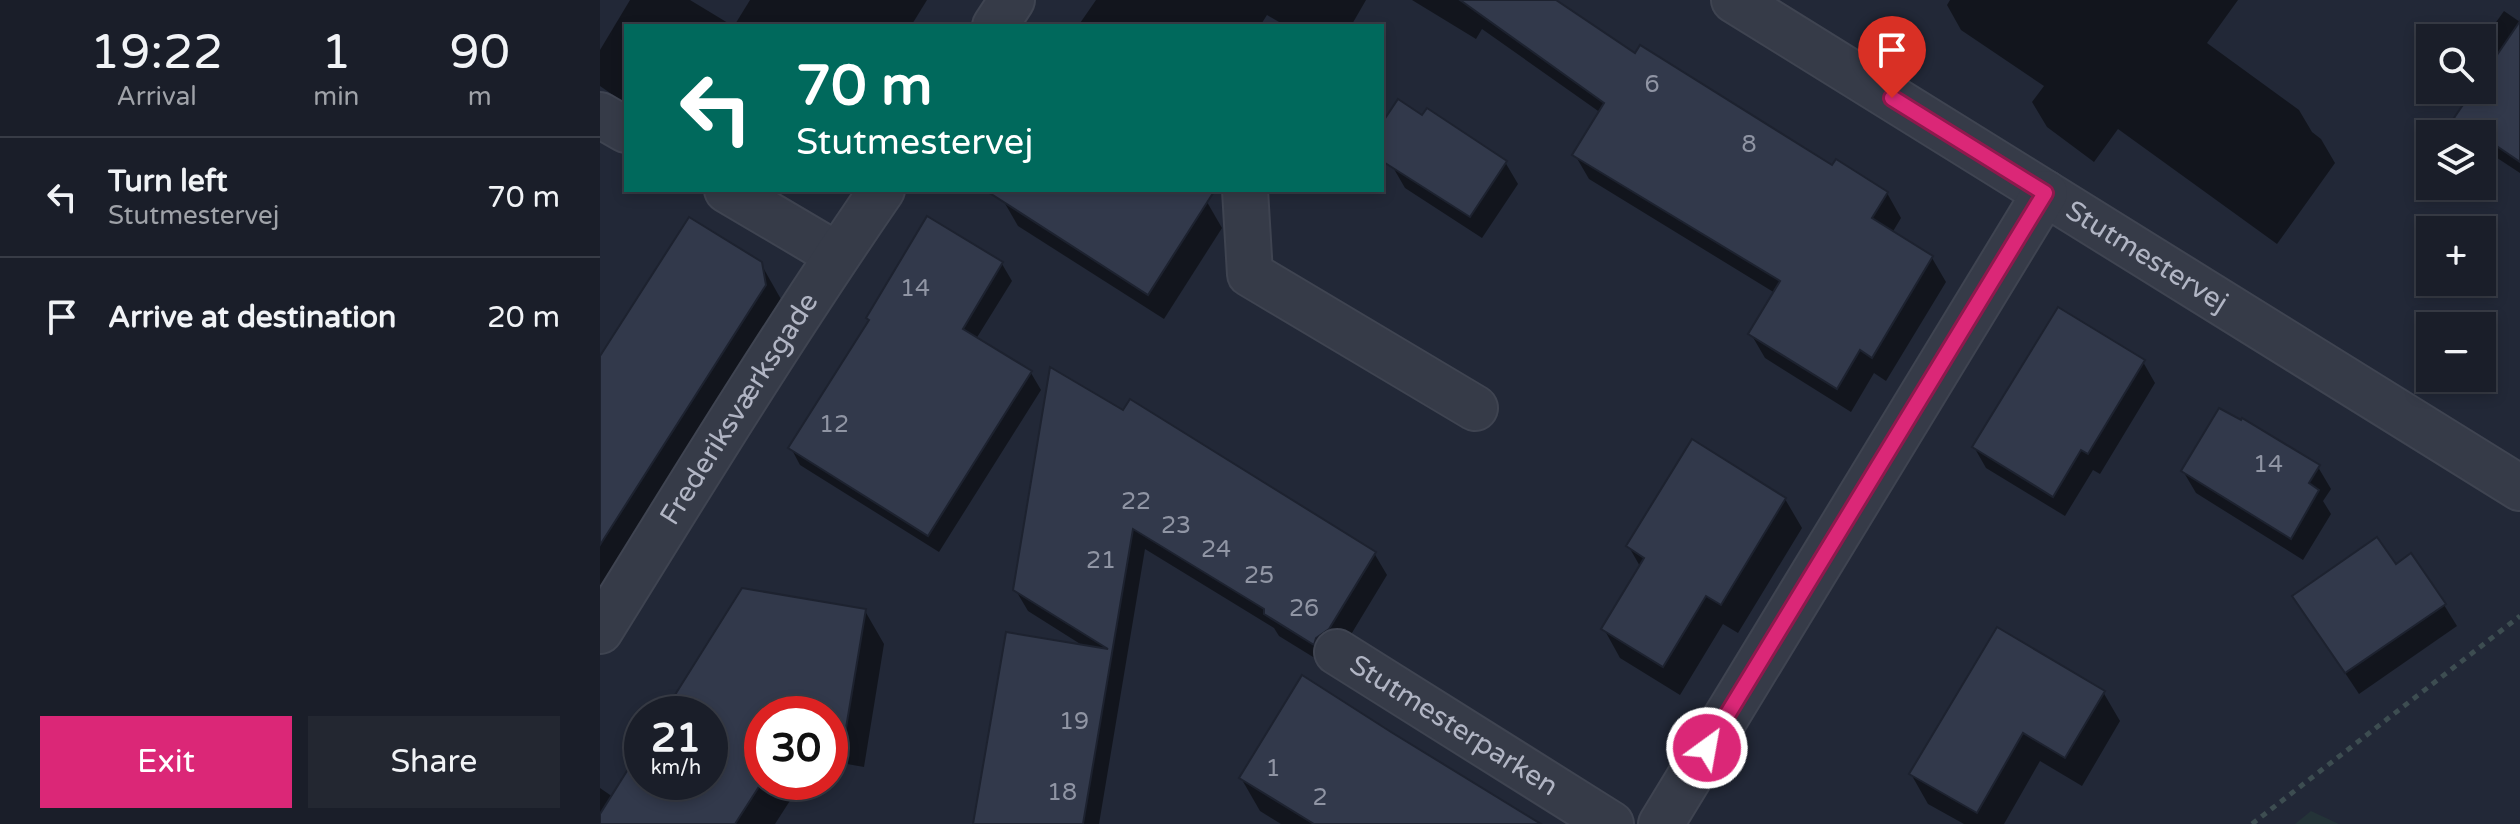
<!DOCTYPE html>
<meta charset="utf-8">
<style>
:root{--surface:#1a1e29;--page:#232731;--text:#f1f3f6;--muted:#9fa2a8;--line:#383c46;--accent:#db2777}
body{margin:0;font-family:"Varela Round",sans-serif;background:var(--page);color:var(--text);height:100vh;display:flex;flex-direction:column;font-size:30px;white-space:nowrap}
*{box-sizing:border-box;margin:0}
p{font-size:26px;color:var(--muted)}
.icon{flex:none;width:44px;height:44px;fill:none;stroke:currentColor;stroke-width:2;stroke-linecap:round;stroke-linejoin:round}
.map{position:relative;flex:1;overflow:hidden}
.drawer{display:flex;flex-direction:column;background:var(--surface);width:600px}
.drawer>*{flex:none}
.hud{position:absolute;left:24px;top:24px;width:760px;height:168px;border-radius:0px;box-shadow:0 4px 12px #0003,0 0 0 2px var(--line);background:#00695c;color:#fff;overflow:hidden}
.buttons{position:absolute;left:1816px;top:24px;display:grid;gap:16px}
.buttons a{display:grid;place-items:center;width:80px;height:80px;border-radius:0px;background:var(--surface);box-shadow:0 4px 12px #0003,0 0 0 2px var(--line);font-size:40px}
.speed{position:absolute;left:24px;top:696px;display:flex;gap:16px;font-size:40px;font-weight:700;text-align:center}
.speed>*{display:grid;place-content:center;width:104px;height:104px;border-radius:50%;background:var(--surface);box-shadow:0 4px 12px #0003,0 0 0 2px var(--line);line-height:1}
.speed small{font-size:20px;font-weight:400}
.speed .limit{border:12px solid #d22;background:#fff;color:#111}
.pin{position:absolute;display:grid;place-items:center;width:68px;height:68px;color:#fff;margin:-82px -34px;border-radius:50% 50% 50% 0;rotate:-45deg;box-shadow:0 0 8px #0007}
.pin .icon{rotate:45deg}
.me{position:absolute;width:88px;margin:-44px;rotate:32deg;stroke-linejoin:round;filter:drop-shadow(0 0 6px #0008)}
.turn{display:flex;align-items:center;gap:28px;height:168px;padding:0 40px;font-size:36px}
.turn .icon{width:104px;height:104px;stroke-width:2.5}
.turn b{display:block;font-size:56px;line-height:68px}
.eta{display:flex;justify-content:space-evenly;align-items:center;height:136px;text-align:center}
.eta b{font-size:48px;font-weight:600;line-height:56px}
.primary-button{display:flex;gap:16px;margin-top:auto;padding:16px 40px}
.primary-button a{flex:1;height:92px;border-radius:0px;background:var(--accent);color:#fff;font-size:32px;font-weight:600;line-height:92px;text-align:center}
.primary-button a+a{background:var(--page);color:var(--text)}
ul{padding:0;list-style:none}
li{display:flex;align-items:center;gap:24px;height:120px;padding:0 40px;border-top:2px solid var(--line)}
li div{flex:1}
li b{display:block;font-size:30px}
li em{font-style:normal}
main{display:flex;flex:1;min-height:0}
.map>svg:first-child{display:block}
.green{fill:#243338}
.shadow{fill:#0007}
.building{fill:#32394b;stroke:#1d222f;stroke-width:2}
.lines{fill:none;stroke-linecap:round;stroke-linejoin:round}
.minor-casing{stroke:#3f4451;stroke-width:48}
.path{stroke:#3d4d51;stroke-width:5;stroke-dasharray:6 6;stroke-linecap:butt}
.minor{stroke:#363b48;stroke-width:44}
.route-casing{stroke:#8e194d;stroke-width:20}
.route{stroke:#db2777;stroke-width:14}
.labels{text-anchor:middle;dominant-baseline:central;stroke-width:8;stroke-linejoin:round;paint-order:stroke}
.number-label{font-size:24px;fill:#9095a4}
.street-label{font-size:28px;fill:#b1b5c4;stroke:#1b202d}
</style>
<main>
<section class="drawer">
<div class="eta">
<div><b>19:22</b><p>Arrival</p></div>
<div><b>1</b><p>min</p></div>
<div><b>90</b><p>m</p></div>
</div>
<ul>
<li><svg class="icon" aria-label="left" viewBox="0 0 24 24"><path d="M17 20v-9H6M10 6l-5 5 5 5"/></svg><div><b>Turn left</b><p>Stutmestervej</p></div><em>70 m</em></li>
<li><svg class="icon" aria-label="arrive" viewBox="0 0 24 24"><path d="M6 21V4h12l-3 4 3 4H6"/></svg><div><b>Arrive at destination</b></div><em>20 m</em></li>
</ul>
<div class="primary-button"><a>Exit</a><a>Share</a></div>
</section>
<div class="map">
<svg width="1920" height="824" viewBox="0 0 1920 824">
<rect width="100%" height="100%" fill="#222837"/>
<polygon class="green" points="1711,811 1739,824 1695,824"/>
<g class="shadow">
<polygon points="30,0 90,0 133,26 26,26 26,104 0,86 0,50"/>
<polygon points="150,0 327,0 311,26 134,26"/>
<polygon points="496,0 766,0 751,26 686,26 667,15 660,26 623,26 617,22 614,26 478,26"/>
<polygon points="812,0 952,0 1036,55 1233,168 1287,193 1301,218 1292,233 1332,258 1346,282 1286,381 1274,373 1251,412 1165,358 1151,334 1175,293 989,179 975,155 1001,113 882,29 876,39"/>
<polygon points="1350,0 1638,0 1607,43 1699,110 1712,132 1721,139 1735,163 1677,244 1518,129 1494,162 1447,127 1432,102 1444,86 1361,30 1347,5"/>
<polygon points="1904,11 1920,22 1920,173 1882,148 1882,134 1866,134 1857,118 1876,90 1882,90 1882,81 1892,65 1882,47 1882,42"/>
<polygon points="823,117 905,162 918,184 882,238 805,188 794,169 785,163 782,158 782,127"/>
<polygon points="410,190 589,190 607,202 622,228 564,319 418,226 403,200"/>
<polygon points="161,264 182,301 0,622 0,359"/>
<polygon points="402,264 412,281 376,339 431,373 441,390 339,552 200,465 191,448 270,321"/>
<polygon points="1543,362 1555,383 1500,474 1493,470 1465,516 1386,468 1374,447"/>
<polygon points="452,370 774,553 787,575 741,651 726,665 679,636 674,628 545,549 499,824 376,824 485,647 428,611 415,589"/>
<polygon points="1718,467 1731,489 1723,501 1731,514 1703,560 1596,493 1583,471"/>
<polygon points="1185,499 1202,528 1138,633 1123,624 1080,695 1020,658 1004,629 1041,568 1029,547"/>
<polygon points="1795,567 1844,605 1857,626 1759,694 1694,596"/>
<polygon points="265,611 284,644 264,767 230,761 230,714 162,714 162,782 202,782 175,824 0,824 0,788 13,797 42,751 42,782 110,782 110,714 65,714"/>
<polygon points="1503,692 1520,721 1482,786 1440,761 1404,824 1364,824 1328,804 1311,774"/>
<polygon points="641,778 914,824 681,824 660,811"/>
</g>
<g class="building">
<polygon points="860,0 956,0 1035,53 1040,45 1232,165 1236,159 1288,192 1272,218 1333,256 1272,358 1260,350 1237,389 1148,334 1180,281 972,155 1004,103"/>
<polygon points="1920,21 1920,162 1882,136 1882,134 1854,118 1873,90 1882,90 1882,77"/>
<polygon points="798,99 822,115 827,108 907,161 870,217 782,161 782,123"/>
<polygon points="385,190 615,190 548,295"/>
<polygon points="327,216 403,262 363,329 432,371 328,536 188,448 269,320 266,318"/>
<polygon points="89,217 162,262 166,285 0,545 0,356"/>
<polygon points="1458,307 1545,360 1488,454 1481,450 1453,497 1372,447"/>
<polygon points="450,367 523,410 530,399 776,552 729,629 716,638 714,645 664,614 664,609 533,529 483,824 373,824 406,632 508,649 413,590"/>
<polygon points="1619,408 1641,420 1642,418 1720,465 1709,483 1719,490 1691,539 1581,471"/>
<polygon points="1092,439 1186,498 1121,605 1106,596 1063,667 1001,629 1044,558 1026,546"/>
<polygon points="1777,537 1796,564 1811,553 1846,604 1745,673 1692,596"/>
<polygon points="142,588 266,609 245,734 230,731 230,714 162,714 162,782 135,824 0,824 0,814 42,747 42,782 110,782 110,714 63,714"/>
<polygon points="1397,627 1505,691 1465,758 1423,733 1377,813 1309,774"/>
<polygon points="702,675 791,732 941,824 714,824 639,778"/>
</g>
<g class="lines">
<defs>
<g id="minor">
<path id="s1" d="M 1134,0 L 1920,488"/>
<polyline points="395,26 412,0"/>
<polyline points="0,115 26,130"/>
<polyline points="127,190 237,255"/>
<polyline points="645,190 650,274 875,408"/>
<path id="s2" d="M 0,631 C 92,482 183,334 282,190"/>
<path id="s3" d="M 737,652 L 1011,824"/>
<polyline points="1061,824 1445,193"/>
</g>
</defs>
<use href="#minor" class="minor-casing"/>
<polyline class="path" points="1652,824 1920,616"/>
<use href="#minor" class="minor"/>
</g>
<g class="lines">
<defs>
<polyline id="route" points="1107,748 1445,193 1292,98"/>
</defs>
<use href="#route" class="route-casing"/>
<use href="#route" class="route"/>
</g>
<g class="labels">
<g class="number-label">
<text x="1052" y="84">6</text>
<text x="1149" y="144">8</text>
<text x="315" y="288">14</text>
<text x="234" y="424">12</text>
<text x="1668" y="464">14</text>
<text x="536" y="501">22</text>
<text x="576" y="525">23</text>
<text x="616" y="549">24</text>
<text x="501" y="560">21</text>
<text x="659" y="575">25</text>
<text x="704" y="608">26</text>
<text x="474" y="721">19</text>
<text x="673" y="768">1</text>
<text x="462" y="792">18</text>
<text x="720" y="797">2</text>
</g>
<g class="street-label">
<text stroke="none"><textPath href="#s1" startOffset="486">Stutmestervej</textPath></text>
<text stroke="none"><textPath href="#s2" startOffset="262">Frederiksværksgade</textPath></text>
<text stroke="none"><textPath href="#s3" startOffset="138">Stutmesterparken</textPath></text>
</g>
</g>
</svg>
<div class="buttons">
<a><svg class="icon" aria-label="search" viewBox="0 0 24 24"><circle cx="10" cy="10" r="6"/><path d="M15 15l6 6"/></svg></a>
<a><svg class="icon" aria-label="layers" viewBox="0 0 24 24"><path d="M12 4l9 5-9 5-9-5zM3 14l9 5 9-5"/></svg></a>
<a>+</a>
<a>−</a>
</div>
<div class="speed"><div>21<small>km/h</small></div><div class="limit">30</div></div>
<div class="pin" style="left:1292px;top:98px;background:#d93025"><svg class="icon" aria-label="arrive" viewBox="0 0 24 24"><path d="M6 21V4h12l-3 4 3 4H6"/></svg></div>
<svg class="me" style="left:1107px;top:748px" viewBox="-20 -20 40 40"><circle r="17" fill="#db2777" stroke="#fff" stroke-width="3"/><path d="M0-11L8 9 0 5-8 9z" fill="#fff"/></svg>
<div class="hud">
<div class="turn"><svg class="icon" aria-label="left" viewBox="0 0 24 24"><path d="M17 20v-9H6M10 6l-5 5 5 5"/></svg><div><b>70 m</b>Stutmestervej</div></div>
</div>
</div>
</main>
